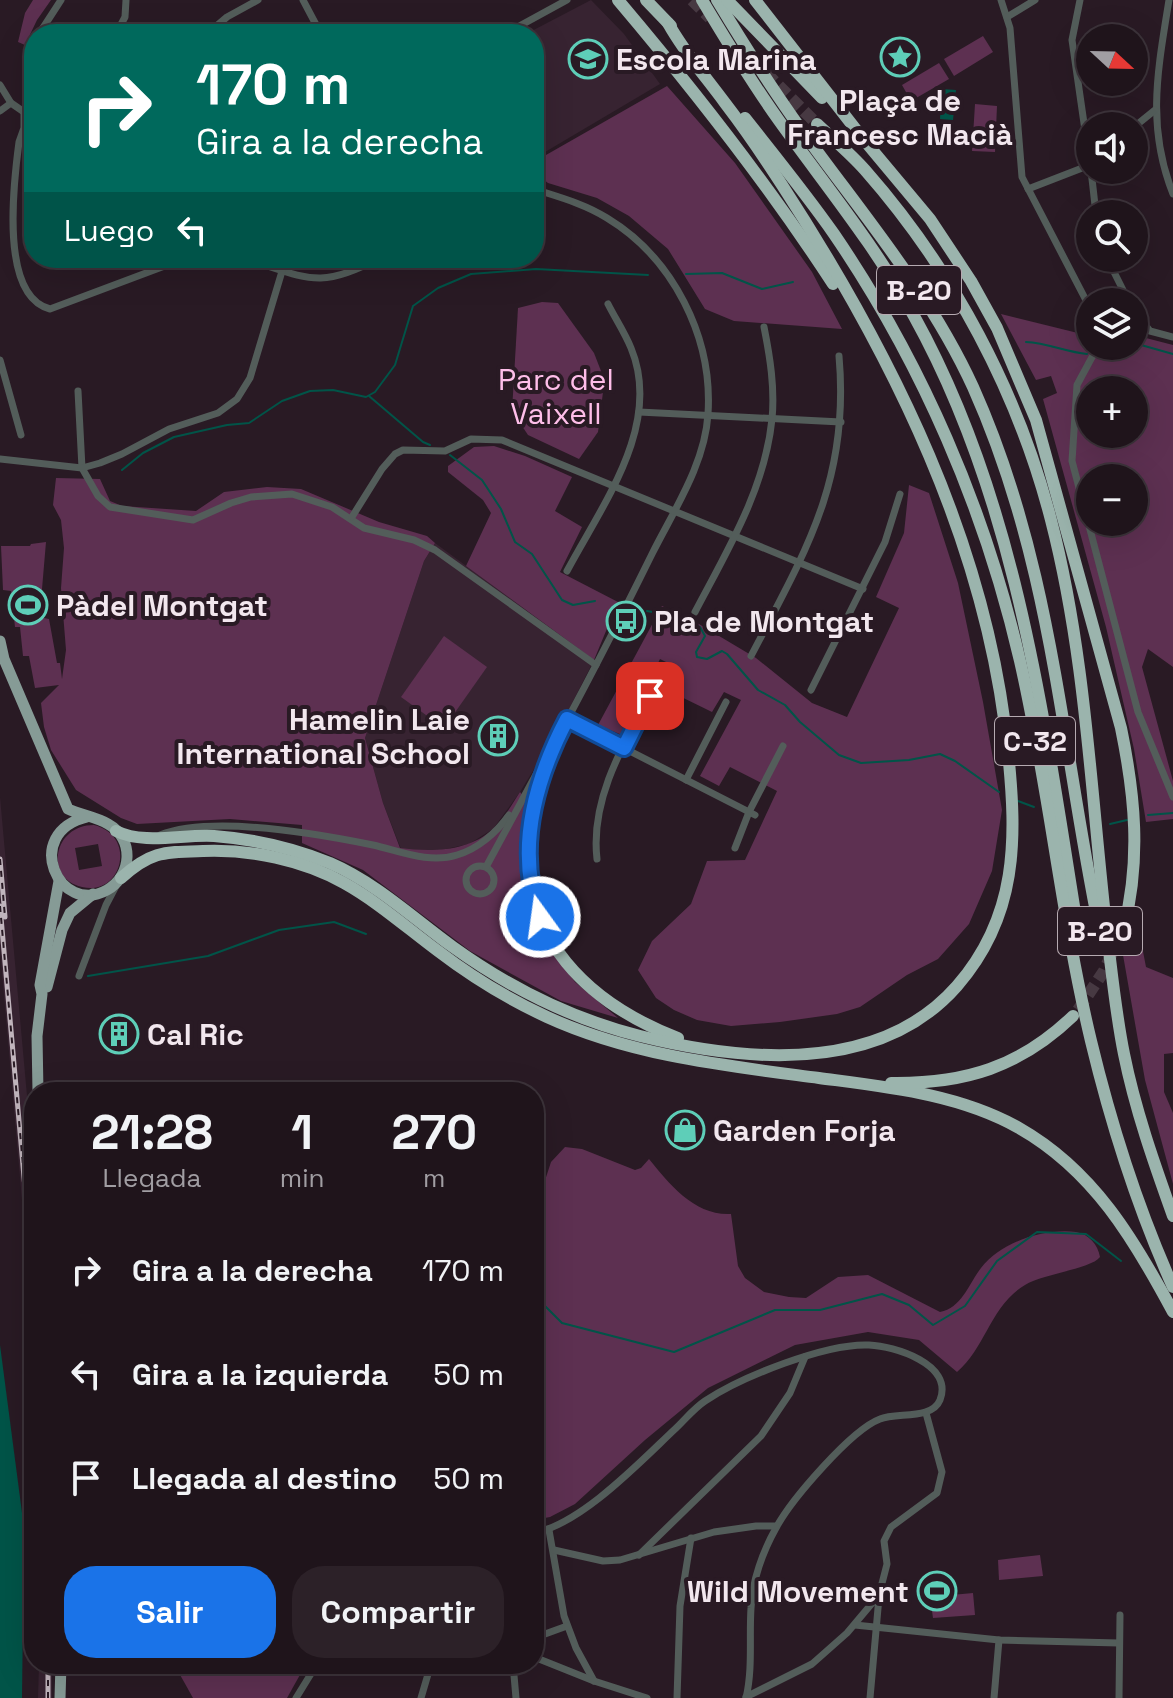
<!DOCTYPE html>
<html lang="es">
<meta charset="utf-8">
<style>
:root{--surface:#1f141b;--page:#2c2128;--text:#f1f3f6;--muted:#a19ea3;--line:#3c333a;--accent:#1a73e8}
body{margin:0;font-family:"Space Grotesk",sans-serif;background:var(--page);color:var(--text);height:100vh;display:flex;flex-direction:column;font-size:30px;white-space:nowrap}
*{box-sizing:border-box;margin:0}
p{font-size:26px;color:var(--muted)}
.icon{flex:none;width:44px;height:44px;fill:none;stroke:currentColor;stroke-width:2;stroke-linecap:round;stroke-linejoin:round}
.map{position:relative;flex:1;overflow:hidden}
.details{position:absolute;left:24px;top:1082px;width:520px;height:592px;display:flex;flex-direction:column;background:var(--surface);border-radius:32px;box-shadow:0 8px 32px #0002,0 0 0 2px var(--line)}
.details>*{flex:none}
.hud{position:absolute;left:24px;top:24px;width:520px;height:244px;border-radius:32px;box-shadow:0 8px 32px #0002,0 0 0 2px var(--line);background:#00695c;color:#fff;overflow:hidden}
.needle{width:52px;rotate:112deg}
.fabs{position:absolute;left:1076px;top:24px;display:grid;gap:16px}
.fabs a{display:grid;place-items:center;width:72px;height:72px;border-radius:50%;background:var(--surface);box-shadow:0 8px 32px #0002,0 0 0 2px var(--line);font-size:40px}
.pin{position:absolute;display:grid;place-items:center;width:68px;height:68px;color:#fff;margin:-34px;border-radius:16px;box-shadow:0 4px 12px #0006}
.me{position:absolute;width:88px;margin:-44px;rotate:346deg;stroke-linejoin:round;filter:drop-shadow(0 0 6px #0008)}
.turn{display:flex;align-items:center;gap:28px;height:168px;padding:0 40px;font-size:36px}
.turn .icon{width:104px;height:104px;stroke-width:2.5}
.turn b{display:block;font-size:56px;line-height:68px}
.then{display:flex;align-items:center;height:76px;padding:0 40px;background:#0003;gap:16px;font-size:30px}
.eta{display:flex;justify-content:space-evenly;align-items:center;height:136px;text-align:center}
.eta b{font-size:48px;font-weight:600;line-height:56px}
.action{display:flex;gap:16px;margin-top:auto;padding:16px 40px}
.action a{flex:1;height:92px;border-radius:32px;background:var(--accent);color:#fff;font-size:32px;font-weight:600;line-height:92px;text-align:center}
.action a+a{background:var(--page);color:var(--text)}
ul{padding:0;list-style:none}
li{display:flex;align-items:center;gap:24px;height:104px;padding:0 40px}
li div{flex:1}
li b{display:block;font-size:30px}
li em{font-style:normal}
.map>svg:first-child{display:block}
.built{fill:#372331}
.green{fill:#5d3051;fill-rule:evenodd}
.water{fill:#015448}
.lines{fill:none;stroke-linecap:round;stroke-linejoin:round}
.stream{stroke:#015448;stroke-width:2}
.highway-tunnel{stroke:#473942;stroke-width:12;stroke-dasharray:12 6;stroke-linecap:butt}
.street{stroke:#535d5a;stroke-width:7}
.primary{stroke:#869b96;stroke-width:11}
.highway{stroke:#9bb4ad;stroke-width:12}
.rail-casing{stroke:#c1b5bd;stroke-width:5}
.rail{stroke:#291a24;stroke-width:2;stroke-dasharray:6;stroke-linecap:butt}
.route-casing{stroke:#114b97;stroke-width:20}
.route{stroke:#1a73e8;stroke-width:14}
.labels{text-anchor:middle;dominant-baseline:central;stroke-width:8;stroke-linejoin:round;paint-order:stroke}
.shield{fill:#291a24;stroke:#b6aab1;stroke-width:2}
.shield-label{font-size:28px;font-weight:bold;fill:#f2e7ee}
.poi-label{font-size:30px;font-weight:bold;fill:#f2e7ee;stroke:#291a24;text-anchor:start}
.park-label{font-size:30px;fill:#febee9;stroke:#291a24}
</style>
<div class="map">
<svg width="1173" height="1698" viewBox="0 0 1173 1698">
<rect width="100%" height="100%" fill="#291a24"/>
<g class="built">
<polygon points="591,0 624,34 660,84 540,155 534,161 534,34 526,34"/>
<polygon points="435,543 594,660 560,727 520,792 493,829 469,844 432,852 401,849 383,803 365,738 424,561"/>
<polygon points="0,797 34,1173 34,1338 0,949"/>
<polygon points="39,1664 52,1664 52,1698 38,1698"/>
</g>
<g class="green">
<polygon points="33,0 51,0 37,20 25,45 18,42 25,13"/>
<polygon points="983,36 993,52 954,76 944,59"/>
<polygon points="939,63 949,79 911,101 902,85"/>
<polygon points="667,86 735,163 812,272 842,329 734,321 705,309 668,249 629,216 597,198 548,183 534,172 534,163 539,159"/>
<polygon points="975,104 997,106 995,152 972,151"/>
<polygon points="542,302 558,303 594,353 601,371 603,392 598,432 579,459 528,435 512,411 518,308"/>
<path d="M 1001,314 L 1090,336 L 1090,346 L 1134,346 L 1134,324 L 1146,338 L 1173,345 L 1173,667 L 1148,649 L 1142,667 L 1173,781 L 1173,819 L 1146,822 L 1134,749 L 1106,627 L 1043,399 L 1057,393 L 1051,376 L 1036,380 ZM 1090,390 L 1134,390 L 1134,434 L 1090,434 ZM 1090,478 L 1134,478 L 1134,522 L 1090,522 Z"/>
<polygon points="494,446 525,456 572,477 555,511 582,527 560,572 618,602 594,660 466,566 491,513 483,500 448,472 448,466 474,447"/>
<path d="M 56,478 L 100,479 L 110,501 L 122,506 L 196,511 L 224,492 L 267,487 L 301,489 L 379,522 L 427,536 L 435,543 L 424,561 L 365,738 L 383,803 L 400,848 C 431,852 468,852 493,829 C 504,819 512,804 520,792 L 528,802 L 523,867 L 538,932 L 575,982 L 618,1018 L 561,1001 L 470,951 L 363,870 L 302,843 L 302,825 L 230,819 L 137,824 L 121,818 L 76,790 L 51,750 L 44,727 L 41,703 L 59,685 L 35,688 L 29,656 L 23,656 L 20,627 L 15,627 L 11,591 L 3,590 L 1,546 L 30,546 L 31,544 L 46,542 L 42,589 L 44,618 L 49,619 L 57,663 L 60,663 L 62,679 L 66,650 L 61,588 L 64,548 L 61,520 L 53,505 Z"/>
<polygon points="909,485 929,493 958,583 983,702 1002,810 992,871 969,924 938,959 907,975 860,1007 837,1014 780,1022 731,1026 697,1020 674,1010 656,998 638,970 652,941 691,904 707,861 745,860 777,791 730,767 719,786 700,776 741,700 724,692 712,712 665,689 676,667 660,659 622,735 598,725 662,606 699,624 756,658 812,703 847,717 899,608 876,597 904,533"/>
<polygon points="444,636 487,667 444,728 401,697"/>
<path d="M 94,825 C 138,836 122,897 82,887 C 44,878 53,825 94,825 ZM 98,844 L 102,866 L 79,870 L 75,848 Z"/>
<polygon points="1133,934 1140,936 1146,967 1173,978 1173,1053 1164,1054 1164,1092 1173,1113 1173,1184 1145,1080 1123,955"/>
<path d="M 565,1147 L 582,1149 L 635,1170 L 641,1168 L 649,1159 C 669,1184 695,1216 731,1214 L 738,1266 L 745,1278 L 764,1292 L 789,1297 L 806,1298 L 838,1277 L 868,1275 L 940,1312 C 962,1308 969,1283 981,1268 C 1001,1242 1044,1228 1076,1232 C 1089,1234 1098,1245 1100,1257 C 1091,1269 1042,1274 1025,1285 C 991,1305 986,1347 957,1372 L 919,1340 L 868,1332 L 795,1345 L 708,1388 L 645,1440 L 575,1504 L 550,1517 L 534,1520 L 534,1214 L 551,1162 Z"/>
<polygon points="1040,1555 1043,1576 999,1580 998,1560"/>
<polygon points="973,1593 975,1615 933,1618 930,1597"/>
<polygon points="174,1664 306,1664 287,1698 193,1698"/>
</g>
<g class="water">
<polygon points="942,89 956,90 953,120 940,119"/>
<polygon points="0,1345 24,1528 22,1698 0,1698"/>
</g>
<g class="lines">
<g class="stream">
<polyline points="686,274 722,273 762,289 793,282"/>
<path d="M 1026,342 C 1048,343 1066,352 1087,354"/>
<polyline points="1134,343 1173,354"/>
<polyline points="1101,355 1113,346"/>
<polyline points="369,396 423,442 430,445"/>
<polyline points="450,455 482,480 501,509 515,542 532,554 562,600 573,605 595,601"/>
<polyline points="122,470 143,453 174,437 227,425 249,423 282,401 310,391 333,390 366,397 375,392 395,365 413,306 438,288 471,274 536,269 648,275"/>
<polyline points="647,611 669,615 671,626 674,630 689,624 700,627 705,636 696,652 697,657 707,659 722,651 727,654 758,690 785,705 800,722 839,755 861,763 909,760 940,754 955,761 999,792"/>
<polyline points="1018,801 1034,807"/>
<polyline points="1148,815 1173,813"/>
<polyline points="1110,824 1127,820"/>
<polyline points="88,976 208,956 279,930 334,922 366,934"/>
<polyline points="534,1302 543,1304 562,1323 674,1352 775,1310 820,1310 882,1294 909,1305 933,1325 965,1306 997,1261 1037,1232 1086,1234 1121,1261"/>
</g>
<g class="highway-tunnel">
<polyline points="692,0 710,18"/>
<polyline points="766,73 817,124"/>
<polyline points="1078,1010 1104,971 1124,927"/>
</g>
<g class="street">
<polyline points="303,0 321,34"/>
<polyline points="1001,0 1010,28 1022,177 1090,308"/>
<polyline points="1080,0 1072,40 1090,165"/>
<path d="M 1169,0 C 1158,69 1146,126 1173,194"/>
<polyline points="1007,17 1035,0"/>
<polyline points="39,34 61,0"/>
<polyline points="116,34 125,17 126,0"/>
<polyline points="207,34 227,17 258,0"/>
<polyline points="505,34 567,0"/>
<path d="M 34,44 C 26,61 22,71 34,87"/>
<polyline points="0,85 11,103 24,112"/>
<polyline points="0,111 11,103"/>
<path d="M 24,112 L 24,128 L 19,142 C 13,187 0,296 50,309 L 186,258"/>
<polyline points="1134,127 1155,110"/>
<polyline points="1091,170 1096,214"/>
<path d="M 534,189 C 559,197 585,204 607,218 C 673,258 713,337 708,414 C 705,464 674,510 652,554 C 619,621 585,688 549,753"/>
<polyline points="1028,189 1090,165"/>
<path d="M 242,258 C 304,276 318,292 379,258"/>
<polyline points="1107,258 1129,302"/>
<polyline points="1134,311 1150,331 1173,337"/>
<polyline points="1098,346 1077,385 1072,461 1138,712 1173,797"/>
<polyline points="0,360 21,435"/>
<polyline points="78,391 82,468 98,496 110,507 193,520 231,503 251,497 292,494 332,507 364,528 414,540 435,550 596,665"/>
<polyline points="639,412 841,422"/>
<polyline points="0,459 82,468 100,463 122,454 169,429 218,413 237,399 250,378 286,258"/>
<polyline points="352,517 382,469 395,454 403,450 445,451 471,439 502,440 863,589"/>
<path d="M 567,571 C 602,505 663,425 631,348 C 625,333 615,318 608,304"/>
<path d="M 695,612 C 727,551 765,489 772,419 C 775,388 770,357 764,327"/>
<path d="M 751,656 C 806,551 850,479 839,356"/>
<polyline points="811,690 885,542 900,494"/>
<polyline points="567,719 755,815"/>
<polyline points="686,780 726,702"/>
<path d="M 160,835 C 211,815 319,834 373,845 C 400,851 429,864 457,855 C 478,849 497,832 509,815"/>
<polyline points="735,848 749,812 783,746"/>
<path d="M 597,859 C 589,791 634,728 663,670"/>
<circle cx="480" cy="880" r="14"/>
<polyline points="486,867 540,767"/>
<polyline points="79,976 106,905 116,886"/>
<polyline points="549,1530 564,1616 576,1648 594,1681"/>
<path d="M 534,1533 C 581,1524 639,1463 674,1430 C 684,1421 693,1409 705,1401 C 741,1377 826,1343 869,1345 C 894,1346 954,1364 940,1400 C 932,1420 897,1412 880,1419 C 851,1430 791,1500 776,1528 C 763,1551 752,1581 751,1608 C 749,1638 753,1668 746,1698"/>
<polyline points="554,1550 603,1561 620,1560 714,1532 756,1526 776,1526"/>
<polyline points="639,1555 761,1436 790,1393 805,1357"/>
<polyline points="855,1625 999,1640 1119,1643"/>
<polyline points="534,1638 567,1626"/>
<polyline points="534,1657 594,1681 647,1698"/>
<polyline points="513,1664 516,1698"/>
<polyline points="746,1697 812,1664 847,1633 879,1595 887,1564 884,1541 891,1527 937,1493 942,1472 926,1413"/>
<polyline points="296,1698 317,1664"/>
<polyline points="421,1698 431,1664"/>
<polyline points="677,1698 680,1606 691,1538"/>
<polyline points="870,1698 879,1597"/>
<polyline points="994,1698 999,1640"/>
<polyline points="1119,1698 1120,1615"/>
</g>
<g class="primary">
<path d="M 0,641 L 4,659 L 68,809 C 81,815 96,817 108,824 C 135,839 132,876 107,890 C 59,917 21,833 87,817"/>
<polyline points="47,987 62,930 70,913 93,894"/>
<polyline points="38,1092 37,1036 42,994 40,985 59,881"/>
<polyline points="60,1698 61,1664"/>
</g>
<g class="highway">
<path d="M 618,0 C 695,91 768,184 833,284"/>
<polyline points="646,0 671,26"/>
<path d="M 702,0 C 727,42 752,83 780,122 C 826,186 876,247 914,316 C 1018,503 1044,722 1078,931"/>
<path d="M 717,0 C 744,45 772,89 803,132 C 863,215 930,293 973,387 C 1052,563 1061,742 1099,927"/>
<polyline points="727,0 822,98"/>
<path d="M 755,0 L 864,140 L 930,219 L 971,281 L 997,328 L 1036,420 L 1121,728 C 1135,796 1141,859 1124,927"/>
<path d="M 745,118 C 775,156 806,194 834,234 C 922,363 985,509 1020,661 C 1049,787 1061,916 1091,1041 C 1111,1124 1138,1209 1173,1287"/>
<path d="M 817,124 C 833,139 851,154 865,170 C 953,270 1018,392 1051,520 C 1086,655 1091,797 1107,934 C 1112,974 1116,1015 1124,1054 C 1135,1109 1154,1163 1173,1216"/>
<path d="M 550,751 C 542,778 531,807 528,835 C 519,938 589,1004 678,1038"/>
<path d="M 116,831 C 144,845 183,834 214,836 C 254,839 293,848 330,863 C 376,883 413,918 453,947 C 510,988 572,1019 640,1036 C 745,1062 879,1075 957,986 C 1018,916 1017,839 1008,752 C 988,546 893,356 782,185 C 764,157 745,129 725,103 C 705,76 684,52 668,23"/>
<path d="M 121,878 C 151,851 164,852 203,851 C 250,849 303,860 344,883 C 378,902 407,928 438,951 C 472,977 508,999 547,1017 C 632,1056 728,1066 819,1078 C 887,1087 959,1094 1019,1128 C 1093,1170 1134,1239 1173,1312"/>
<path d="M 891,1083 C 965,1084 1020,1067 1073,1016"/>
</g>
<defs>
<g id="rail">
<polyline points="0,859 5,917"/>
<polyline points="0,906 34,1290"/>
<polyline points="48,1698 48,1664"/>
</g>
</defs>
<use href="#rail" class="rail-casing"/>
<use href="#rail" class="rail"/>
</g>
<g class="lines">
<defs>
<path id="route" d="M 540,917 C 515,850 535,780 567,719 L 624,748 L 650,696"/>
</defs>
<use href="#route" class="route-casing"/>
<use href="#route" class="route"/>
</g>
<defs>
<symbol id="sight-ring" viewBox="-11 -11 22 22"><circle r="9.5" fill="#291a24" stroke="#5eceb8" stroke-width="1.5"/><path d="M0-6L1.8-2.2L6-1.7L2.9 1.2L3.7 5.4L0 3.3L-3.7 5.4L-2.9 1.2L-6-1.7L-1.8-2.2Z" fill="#5eceb8"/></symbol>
<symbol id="school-ring" viewBox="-11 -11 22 22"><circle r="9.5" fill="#291a24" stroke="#5eceb8" stroke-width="1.5"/><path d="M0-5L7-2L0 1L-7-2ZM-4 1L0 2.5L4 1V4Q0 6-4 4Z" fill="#5eceb8"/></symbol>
<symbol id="stadium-ring" viewBox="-11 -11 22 22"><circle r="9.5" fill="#291a24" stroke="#5eceb8" stroke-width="1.5"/><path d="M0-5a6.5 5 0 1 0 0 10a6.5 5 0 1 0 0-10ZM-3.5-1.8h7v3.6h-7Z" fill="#5eceb8"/></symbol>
<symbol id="bus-ring" viewBox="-11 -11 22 22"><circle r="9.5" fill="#291a24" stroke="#5eceb8" stroke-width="1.5"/><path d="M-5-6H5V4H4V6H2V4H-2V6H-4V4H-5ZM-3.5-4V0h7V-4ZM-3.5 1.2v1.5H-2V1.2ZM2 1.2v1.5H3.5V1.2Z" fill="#5eceb8"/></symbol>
<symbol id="building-ring" viewBox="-11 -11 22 22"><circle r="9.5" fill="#291a24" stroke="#5eceb8" stroke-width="1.5"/><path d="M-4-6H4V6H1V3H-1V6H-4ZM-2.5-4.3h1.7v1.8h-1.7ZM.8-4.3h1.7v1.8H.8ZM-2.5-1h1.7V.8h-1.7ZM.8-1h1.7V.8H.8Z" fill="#5eceb8"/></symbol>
<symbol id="shop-ring" viewBox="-11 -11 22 22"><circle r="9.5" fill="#291a24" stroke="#5eceb8" stroke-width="1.5"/><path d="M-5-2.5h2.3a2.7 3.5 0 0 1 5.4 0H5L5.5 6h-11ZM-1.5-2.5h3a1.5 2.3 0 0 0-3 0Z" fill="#5eceb8"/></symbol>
</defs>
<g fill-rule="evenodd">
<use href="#sight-ring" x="878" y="35" width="44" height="44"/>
<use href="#school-ring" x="566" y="37" width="44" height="44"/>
<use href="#stadium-ring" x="6" y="583" width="44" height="44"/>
<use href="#bus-ring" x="604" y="599" width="44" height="44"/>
<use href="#building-ring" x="476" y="714" width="44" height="44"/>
<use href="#building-ring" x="97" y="1012" width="44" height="44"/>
<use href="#shop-ring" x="663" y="1108" width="44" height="44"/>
<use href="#stadium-ring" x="915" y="1569" width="44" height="44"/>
</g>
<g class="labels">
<g class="shield">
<rect x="877" y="266" width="84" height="48" rx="6"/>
<rect x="995" y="717" width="80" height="48" rx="6"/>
<rect x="1058" y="907" width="84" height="48" rx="6"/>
</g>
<g class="shield-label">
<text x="919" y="290">B-20</text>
<text x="1035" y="741">C-32</text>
<text x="1100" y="931">B-20</text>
</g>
<g class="poi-label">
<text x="616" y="59">Escola Marina</text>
<text x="900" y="100" text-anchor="middle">Plaça de<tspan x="900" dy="34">Francesc Macià</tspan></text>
<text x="56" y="605">Pàdel Montgat</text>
<text x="654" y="621">Pla de Montgat</text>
<text x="470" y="719" text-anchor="end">Hamelin Laie<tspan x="470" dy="34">International School</tspan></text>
<text x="147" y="1034">Cal Ric</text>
<text x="713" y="1130">Garden Forja</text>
<text x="909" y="1591" text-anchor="end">Wild Movement</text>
</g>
<g class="park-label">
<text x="556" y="379">Parc del<tspan x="556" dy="34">Vaixell</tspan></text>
</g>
</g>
</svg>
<div class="fabs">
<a><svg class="needle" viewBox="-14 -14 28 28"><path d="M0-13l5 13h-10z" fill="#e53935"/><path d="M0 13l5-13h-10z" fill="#a19ea3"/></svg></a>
<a><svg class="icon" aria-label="sound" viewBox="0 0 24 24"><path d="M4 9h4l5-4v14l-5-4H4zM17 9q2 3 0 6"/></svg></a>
<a><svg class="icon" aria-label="search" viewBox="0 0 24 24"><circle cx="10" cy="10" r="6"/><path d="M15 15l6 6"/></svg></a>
<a><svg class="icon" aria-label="layers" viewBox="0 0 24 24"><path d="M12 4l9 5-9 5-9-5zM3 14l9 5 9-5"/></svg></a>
<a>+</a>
<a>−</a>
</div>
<div class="pin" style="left:650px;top:696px;background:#d93025"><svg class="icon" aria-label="arrive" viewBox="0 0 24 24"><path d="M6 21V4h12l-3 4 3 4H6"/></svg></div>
<svg class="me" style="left:540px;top:917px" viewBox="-20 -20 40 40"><circle r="17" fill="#1a73e8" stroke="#fff" stroke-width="3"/><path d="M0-11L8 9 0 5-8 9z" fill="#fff"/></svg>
<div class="hud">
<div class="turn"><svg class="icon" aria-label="right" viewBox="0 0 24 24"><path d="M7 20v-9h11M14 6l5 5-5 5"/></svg><div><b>170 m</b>Gira a la derecha</div></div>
<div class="then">Luego<svg class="icon" aria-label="left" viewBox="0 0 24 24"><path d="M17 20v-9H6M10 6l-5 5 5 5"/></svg></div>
</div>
<section class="details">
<div class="eta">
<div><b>21:28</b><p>Llegada</p></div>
<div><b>1</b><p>min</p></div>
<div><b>270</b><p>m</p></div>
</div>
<ul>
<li><svg class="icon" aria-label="right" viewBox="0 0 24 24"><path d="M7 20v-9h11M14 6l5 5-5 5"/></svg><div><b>Gira a la derecha</b></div><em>170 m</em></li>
<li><svg class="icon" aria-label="left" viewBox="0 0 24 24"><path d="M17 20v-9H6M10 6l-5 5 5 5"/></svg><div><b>Gira a la izquierda</b></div><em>50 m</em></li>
<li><svg class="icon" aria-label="arrive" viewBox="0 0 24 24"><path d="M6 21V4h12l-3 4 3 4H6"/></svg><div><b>Llegada al destino</b></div><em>50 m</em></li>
</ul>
<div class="action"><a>Salir</a><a>Compartir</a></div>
</section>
</div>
